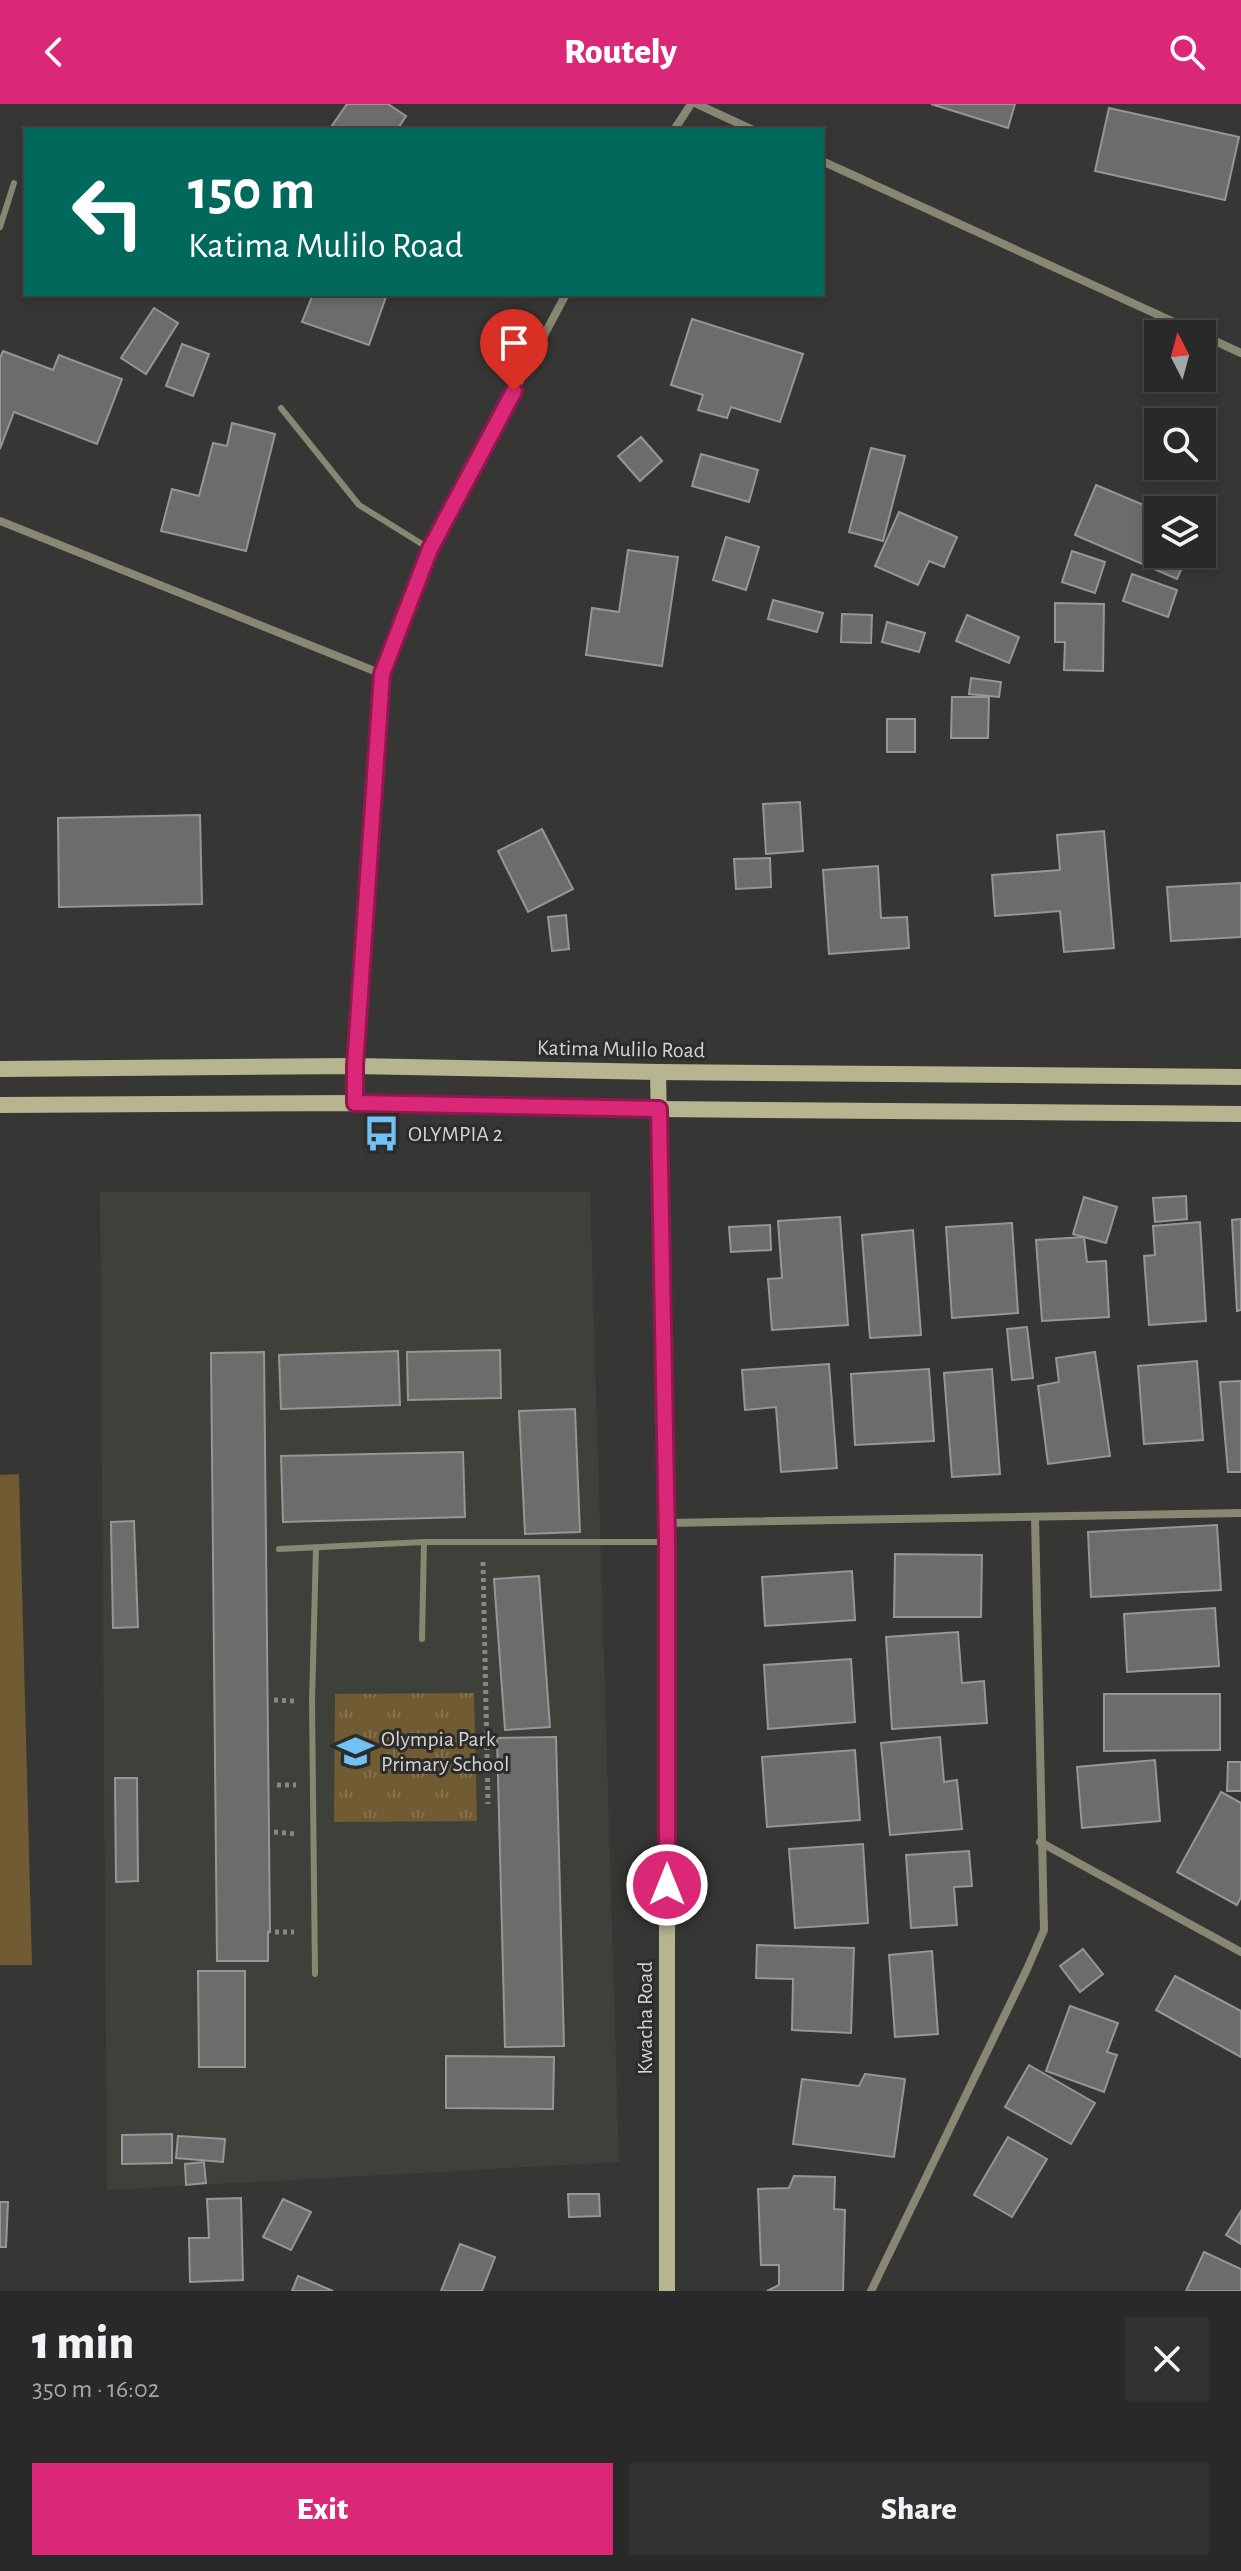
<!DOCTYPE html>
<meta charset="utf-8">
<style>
:root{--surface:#282928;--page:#303130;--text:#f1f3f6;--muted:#a5a6a8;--line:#444545;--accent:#db2777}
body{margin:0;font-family:"Alegreya Sans",sans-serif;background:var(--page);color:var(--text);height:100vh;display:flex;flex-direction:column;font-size:30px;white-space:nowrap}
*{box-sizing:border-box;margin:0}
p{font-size:26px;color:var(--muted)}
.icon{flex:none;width:44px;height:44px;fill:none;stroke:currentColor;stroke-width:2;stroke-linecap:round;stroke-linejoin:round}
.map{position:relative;height:2187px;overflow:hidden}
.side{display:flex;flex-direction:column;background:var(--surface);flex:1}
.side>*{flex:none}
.top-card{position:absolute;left:24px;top:24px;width:800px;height:168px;border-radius:0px;box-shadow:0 4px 12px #0003,0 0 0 2px var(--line);background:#00695c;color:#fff;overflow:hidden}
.needle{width:52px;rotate:354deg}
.controls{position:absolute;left:1144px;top:216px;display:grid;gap:16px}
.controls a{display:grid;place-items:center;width:72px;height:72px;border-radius:0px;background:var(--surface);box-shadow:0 4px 12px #0003,0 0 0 2px var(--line);font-size:40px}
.pin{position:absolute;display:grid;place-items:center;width:68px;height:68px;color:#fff;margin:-82px -34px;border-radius:50% 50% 50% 0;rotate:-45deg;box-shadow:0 0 8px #0007}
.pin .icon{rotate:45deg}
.me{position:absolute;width:88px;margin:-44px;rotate:0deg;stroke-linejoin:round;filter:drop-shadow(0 0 6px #0008)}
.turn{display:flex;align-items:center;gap:28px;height:168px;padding:0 32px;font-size:36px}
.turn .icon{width:104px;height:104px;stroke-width:2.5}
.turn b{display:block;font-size:56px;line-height:68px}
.round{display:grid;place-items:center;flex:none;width:84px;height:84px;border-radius:0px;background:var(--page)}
.head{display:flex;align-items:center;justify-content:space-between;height:136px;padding:0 32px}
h1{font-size:48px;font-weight:800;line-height:60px}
.action{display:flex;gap:16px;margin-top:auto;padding:16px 32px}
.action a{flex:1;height:92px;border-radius:0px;background:var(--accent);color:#fff;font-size:32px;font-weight:800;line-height:92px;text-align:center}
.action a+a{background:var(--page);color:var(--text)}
header{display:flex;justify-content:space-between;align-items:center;height:104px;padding:0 32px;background:var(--accent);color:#fff;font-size:36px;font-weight:800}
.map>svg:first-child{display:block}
.built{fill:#3e4139}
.grass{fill:url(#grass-tufts)}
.park{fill:#705b32}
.building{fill:#6a6d6b;stroke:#949795;stroke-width:2}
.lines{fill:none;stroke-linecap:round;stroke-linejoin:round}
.path{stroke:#878886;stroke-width:5;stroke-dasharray:4 4;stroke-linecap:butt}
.service{stroke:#888771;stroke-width:6}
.minor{stroke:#888771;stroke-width:8}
.secondary{stroke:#b6b590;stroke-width:16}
.route-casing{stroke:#8e194d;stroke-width:20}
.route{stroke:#db2777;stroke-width:14}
.labels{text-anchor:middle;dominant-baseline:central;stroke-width:6;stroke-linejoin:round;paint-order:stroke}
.street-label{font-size:22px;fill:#d3d4d2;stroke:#2c2d2b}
.poi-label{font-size:22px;fill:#d3d4d2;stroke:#2c2d2b;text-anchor:start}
</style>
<header><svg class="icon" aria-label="back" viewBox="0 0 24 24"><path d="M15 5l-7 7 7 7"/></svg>Routely<svg class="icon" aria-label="search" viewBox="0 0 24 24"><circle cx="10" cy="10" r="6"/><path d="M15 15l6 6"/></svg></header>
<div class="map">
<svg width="1241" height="2187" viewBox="0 0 1241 2187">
<defs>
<pattern id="grass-tufts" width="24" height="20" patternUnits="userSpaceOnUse" patternTransform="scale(2)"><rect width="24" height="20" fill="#705b32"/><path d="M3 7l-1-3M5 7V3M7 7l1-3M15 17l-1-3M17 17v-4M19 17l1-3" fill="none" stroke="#84724f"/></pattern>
</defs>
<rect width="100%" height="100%" fill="#363735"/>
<polygon class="built" points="100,1088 590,1088 619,2058 107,2086"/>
<polygon class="grass" points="474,1589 477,1717 334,1718 335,1590"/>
<polygon class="park" points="19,1370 32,1861 0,1861 0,1371"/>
<g class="building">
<polygon points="347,0 388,0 406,12 397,26 329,26"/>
<polygon points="931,0 1015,0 1008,24"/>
<polygon points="1109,4 1239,33 1225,96 1095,67"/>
<polygon points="313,190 387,190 369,241 302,218"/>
<polygon points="154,204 178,219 146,270 121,254"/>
<polygon points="692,215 803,250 780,318 731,303 727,314 698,306 703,291 671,281"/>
<polygon points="182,240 209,250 193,292 166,282"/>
<polygon points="3,247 53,266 59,251 122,275 97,340 14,308 0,345 0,254"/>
<polygon points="232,319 275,330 246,447 161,427 172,385 199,392 213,339 227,342"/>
<polygon points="641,333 662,357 640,377 618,352"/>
<polygon points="871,344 905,352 883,437 849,428"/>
<polygon points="701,350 758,366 749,398 692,382"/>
<polygon points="1096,381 1158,407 1158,450 1188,450 1177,475 1075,431"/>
<polygon points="899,408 957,433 944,463 929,457 918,481 875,462"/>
<polygon points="726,433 759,443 746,486 713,476"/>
<polygon points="628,446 678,453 662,562 586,551 592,504 619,508"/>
<polygon points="1072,447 1105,458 1095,489 1062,478"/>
<polygon points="1132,470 1177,486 1168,513 1123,497"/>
<polygon points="773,496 823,509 817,528 768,515"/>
<polygon points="1055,499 1104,500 1103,567 1064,566 1065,538 1055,538"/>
<polygon points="842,510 872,511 871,539 841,538"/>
<polygon points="967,511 1019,533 1009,559 956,537"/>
<polygon points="887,518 925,529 919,548 882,538"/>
<polygon points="971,574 1001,578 999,593 969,590"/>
<polygon points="952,593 989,593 988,634 951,634"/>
<rect x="887" y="615" width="28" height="33"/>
<polygon points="800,698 803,747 766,750 763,700"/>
<polygon points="200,711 202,800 59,803 58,714"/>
<polygon points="542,725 573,785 528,808 498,747"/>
<polygon points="1104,727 1114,844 1064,848 1060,807 995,812 992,771 1060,766 1057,731"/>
<polygon points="770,754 771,783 736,785 734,755"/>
<polygon points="878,762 881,814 907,813 909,844 829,850 823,766"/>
<polygon points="1241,779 1241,833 1171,837 1167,783"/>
<polygon points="566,811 569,845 552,847 548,813"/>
<polygon points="1186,1092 1187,1115 1155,1118 1153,1094"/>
<polygon points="1084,1093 1117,1103 1106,1139 1073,1130"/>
<polygon points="840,1113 848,1221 772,1226 768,1175 782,1174 778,1117"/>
<polygon points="1241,1115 1241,1206 1237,1207 1232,1116"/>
<polygon points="1200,1118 1206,1217 1149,1221 1144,1152 1155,1151 1153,1122"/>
<polygon points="1012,1119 1018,1209 952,1214 946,1123"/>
<polygon points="770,1121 771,1146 731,1148 729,1123"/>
<polygon points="913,1126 921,1231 870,1234 862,1131"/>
<polygon points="1084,1133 1087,1158 1106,1157 1109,1213 1042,1217 1036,1136"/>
<polygon points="1027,1223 1033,1274 1012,1276 1007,1225"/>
<polygon points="500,1246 501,1294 408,1296 407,1248"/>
<polygon points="398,1247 400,1301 281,1305 279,1251"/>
<polygon points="264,1248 270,1828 268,1828 268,1857 217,1857 211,1249"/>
<polygon points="1095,1248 1110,1352 1048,1360 1038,1282 1059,1278 1056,1254"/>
<polygon points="1197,1257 1203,1336 1144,1340 1138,1262"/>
<polygon points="829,1260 837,1364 781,1368 776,1303 745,1306 742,1266"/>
<polygon points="929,1265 934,1337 855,1341 851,1270"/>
<polygon points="992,1265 1000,1370 952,1373 944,1269"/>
<polygon points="1241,1277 1241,1368 1228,1368 1220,1278"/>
<polygon points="575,1305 580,1428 525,1430 519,1307"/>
<polygon points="463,1348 465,1413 283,1418 281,1352"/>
<polygon points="134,1417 138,1523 113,1524 111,1418"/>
<polygon points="1217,1421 1221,1486 1091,1493 1088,1428"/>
<polygon points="895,1450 982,1451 981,1513 894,1513"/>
<polygon points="852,1467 855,1516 765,1522 762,1473"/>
<polygon points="539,1472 550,1623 505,1626 494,1475"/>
<polygon points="1215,1504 1219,1562 1127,1568 1124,1510"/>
<polygon points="958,1528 962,1579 984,1577 987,1619 892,1625 886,1533"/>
<polygon points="851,1555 855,1618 768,1625 764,1561"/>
<polygon points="1104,1590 1220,1590 1220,1646 1104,1647"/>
<polygon points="556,1633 564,1942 505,1943 497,1634"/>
<polygon points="940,1633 944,1678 957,1676 962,1725 890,1731 881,1639"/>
<polygon points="855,1646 860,1716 767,1723 762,1653"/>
<polygon points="1155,1656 1160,1717 1082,1724 1077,1663"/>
<polygon points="1228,1658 1241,1658 1241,1687 1227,1687"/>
<polygon points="115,1674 137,1674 138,1777 116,1778"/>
<polygon points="1221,1688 1241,1699 1241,1793 1237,1801 1177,1768"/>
<polygon points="863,1740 868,1819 795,1824 789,1745"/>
<polygon points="969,1747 972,1782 954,1783 957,1821 911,1824 906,1751"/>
<polygon points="757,1841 854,1844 851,1929 792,1926 793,1875 756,1874"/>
<polygon points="1083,1845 1103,1870 1080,1888 1060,1862"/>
<polygon points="932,1847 938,1930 895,1933 889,1851"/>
<polygon points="198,1867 245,1867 245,1963 199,1963"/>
<polygon points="1175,1872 1241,1907 1241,1953 1156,1906"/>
<polygon points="1070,1902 1118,1919 1107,1948 1117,1951 1104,1988 1046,1967"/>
<polygon points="446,1952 554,1953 553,2005 446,2004"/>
<polygon points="1029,1961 1095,1999 1071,2040 1005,2003"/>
<polygon points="865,1970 905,1975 894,2053 793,2040 802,1975 859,1982"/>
<polygon points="172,2030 172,2059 122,2060 122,2031"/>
<polygon points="178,2032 225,2035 223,2058 176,2054"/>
<polygon points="1008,2033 1047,2055 1012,2113 974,2091"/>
<polygon points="204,2058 206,2079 186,2081 185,2060"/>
<polygon points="794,2072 835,2073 834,2105 845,2106 843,2187 767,2187 779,2181 779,2161 761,2161 758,2085 789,2084"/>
<polygon points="568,2090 599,2090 600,2112 569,2113"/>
<polygon points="241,2094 243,2176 190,2178 189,2134 209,2134 207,2095"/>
<polygon points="283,2095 311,2108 291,2146 263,2133"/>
<polygon points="0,2098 8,2098 6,2143 0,2143"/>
<polygon points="1241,2107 1241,2140 1226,2131"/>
<polygon points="460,2140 495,2153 482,2187 441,2187"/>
<polygon points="1204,2148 1241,2165 1241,2187 1186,2187"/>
<polygon points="298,2172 333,2187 292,2187"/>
</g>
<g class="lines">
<g class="path">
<polyline points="483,1458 488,1700"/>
<polyline points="274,1596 295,1597"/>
<polyline points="277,1681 296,1681"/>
<polyline points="274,1728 297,1730"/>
<polyline points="275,1828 294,1828"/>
</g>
<g class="service">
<polyline points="0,123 14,79"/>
<polyline points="281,304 359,401 430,445"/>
<polyline points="279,1445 424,1438 664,1438"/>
<polyline points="422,1535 424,1438"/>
<polyline points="315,1870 312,1597 316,1444"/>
</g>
<g class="minor">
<polyline points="697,0 753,26"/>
<polyline points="674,26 691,0"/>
<polyline points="822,57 1200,230"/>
<polyline points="1202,231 1241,249"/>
<polyline points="0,417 382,570"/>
<polyline points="355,999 355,962 382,570 430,445 566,190"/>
<polyline points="667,1419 1241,1409"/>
<polyline points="1040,1738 1241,1848"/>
<polyline points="871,2187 1027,1865 1044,1826 1035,1413"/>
</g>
<g class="secondary">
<polyline points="0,965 355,962 658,968 1241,973"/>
<polyline points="658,968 667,1438 667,2187"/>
<polyline points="0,1001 355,999 659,1005 1241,1010"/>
</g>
</g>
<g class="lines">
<defs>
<polyline id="route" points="514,287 430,445 382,570 355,962 355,999 659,1005 667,1438 667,1781"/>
</defs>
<use href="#route" class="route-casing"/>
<use href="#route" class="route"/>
</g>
<defs>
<symbol id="bus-bare" viewBox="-9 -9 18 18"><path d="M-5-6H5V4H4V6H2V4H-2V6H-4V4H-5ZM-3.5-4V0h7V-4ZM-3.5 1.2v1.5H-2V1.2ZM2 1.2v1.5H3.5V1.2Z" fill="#71c1f4" stroke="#2c2d2b" stroke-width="2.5" paint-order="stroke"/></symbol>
<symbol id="school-bare" viewBox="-9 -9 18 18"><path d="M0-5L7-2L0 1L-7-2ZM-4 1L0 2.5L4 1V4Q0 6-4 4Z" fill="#71c1f4" stroke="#2c2d2b" stroke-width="2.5" paint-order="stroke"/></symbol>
</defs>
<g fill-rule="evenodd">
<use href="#bus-bare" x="356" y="1004" width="51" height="51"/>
<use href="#school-bare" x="330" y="1622" width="51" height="51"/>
</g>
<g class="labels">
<g class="street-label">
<text transform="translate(621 945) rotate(1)">Katima Mulilo Road</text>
<text transform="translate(645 1914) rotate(-90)">Kwacha Road</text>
</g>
<g class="poi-label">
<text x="408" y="1030">OLYMPIA 2</text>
<text x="381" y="1635">Olympia Park<tspan x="381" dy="25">Primary School</tspan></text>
</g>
</g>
</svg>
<div class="controls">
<a><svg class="needle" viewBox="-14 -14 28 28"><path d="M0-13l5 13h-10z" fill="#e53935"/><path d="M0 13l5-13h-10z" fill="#a5a6a8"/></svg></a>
<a><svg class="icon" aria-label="search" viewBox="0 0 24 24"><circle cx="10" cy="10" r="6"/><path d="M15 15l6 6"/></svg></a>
<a><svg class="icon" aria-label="layers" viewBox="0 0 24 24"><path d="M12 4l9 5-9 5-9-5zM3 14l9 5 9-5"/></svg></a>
</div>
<div class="pin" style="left:514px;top:287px;background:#d93025"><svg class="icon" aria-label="arrive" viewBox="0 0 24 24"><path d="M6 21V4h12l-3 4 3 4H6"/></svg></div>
<svg class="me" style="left:667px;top:1781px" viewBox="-20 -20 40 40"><circle r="17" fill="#db2777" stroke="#fff" stroke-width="3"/><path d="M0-11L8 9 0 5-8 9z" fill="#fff"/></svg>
<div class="top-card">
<div class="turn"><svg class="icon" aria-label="left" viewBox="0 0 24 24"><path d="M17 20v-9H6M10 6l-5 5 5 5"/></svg><div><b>150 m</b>Katima Mulilo Road</div></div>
</div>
</div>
<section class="side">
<div class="head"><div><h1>1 min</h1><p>350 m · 16:02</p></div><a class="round"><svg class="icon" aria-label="close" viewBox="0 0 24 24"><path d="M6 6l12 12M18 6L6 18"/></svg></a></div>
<div class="action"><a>Exit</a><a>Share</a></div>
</section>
